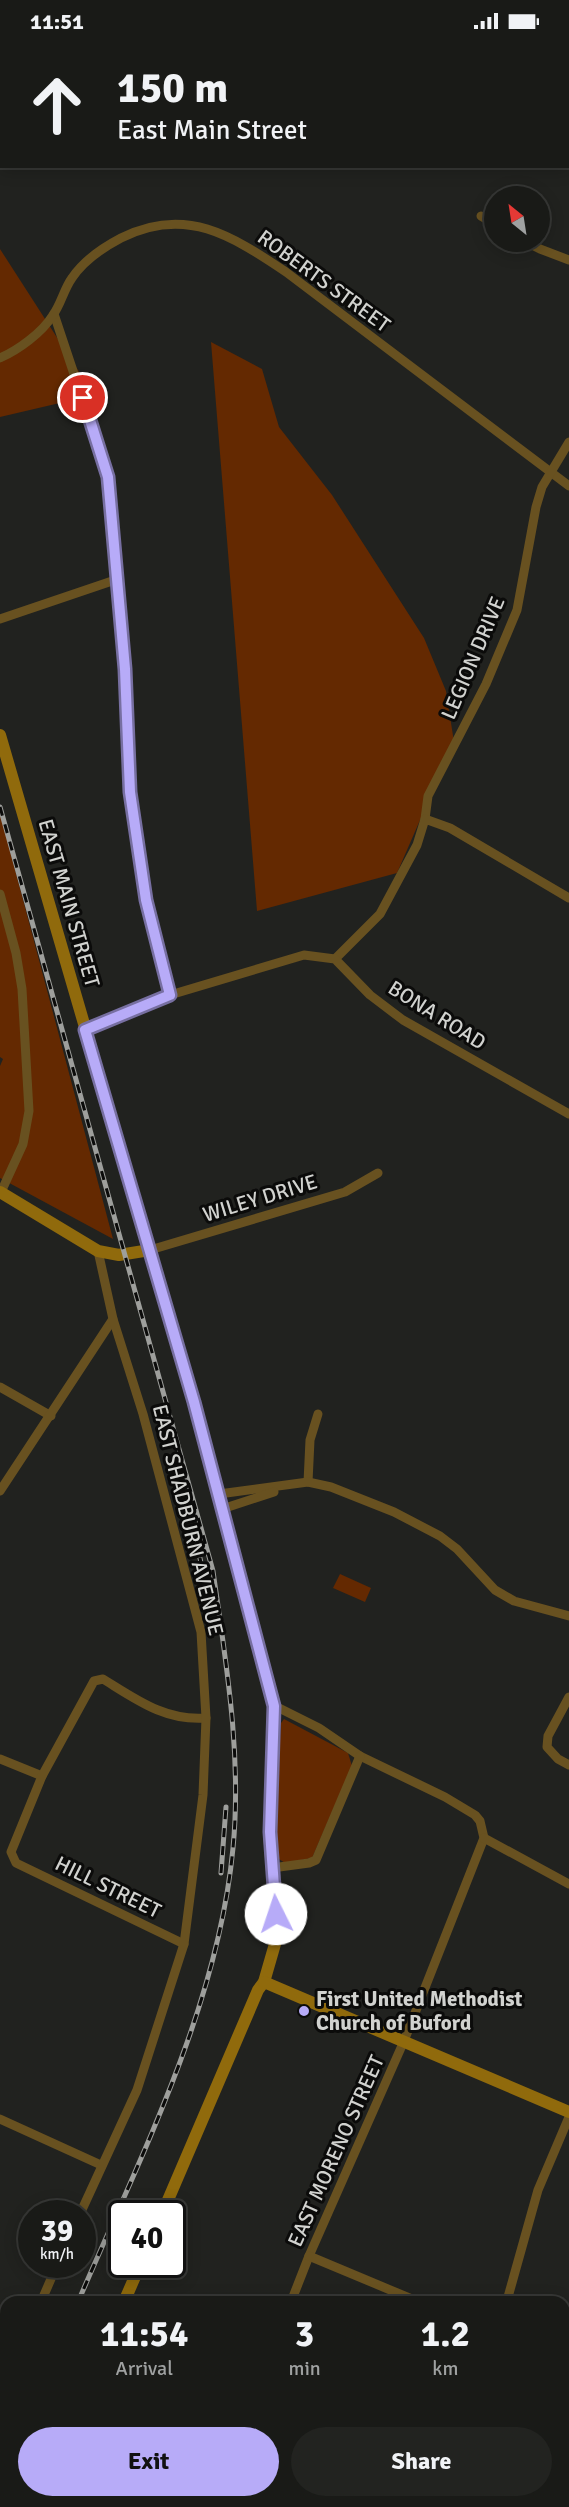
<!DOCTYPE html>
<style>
:root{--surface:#191a17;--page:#222320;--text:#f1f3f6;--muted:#9fa1a1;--line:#373836;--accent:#b7abf8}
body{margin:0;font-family:Signika,sans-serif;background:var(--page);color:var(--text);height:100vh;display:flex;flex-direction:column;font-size:22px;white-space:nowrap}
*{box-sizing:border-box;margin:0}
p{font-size:20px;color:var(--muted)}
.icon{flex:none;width:33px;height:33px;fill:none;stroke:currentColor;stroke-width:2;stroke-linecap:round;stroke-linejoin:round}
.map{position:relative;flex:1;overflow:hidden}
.side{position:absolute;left:0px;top:2254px;width:570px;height:212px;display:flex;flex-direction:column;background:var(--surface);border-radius:18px 18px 0 0;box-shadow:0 3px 15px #0003,0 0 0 2px var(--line)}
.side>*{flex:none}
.banner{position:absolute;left:0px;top:0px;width:570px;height:126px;box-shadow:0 3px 15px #0003,0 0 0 2px var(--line);background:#191a17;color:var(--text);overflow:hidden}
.needle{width:39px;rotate:330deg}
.buttons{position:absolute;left:484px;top:144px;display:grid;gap:12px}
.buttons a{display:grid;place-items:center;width:66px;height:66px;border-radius:50%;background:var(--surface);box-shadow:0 3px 15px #0003,0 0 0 2px var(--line);font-size:30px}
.speed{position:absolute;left:18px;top:2158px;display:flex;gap:12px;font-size:30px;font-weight:700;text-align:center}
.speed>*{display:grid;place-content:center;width:78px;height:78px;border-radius:50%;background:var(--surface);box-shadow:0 3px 15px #0003,0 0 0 2px var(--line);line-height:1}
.speed small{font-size:15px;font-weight:400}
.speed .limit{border:3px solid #111;border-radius:9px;background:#fff;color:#111}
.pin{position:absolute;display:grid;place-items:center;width:51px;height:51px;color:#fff;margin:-26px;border:3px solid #fff;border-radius:50%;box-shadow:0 2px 6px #0007}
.me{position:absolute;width:66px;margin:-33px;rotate:356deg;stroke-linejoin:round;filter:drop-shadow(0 0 4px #0008)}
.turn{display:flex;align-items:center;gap:21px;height:126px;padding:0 18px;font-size:27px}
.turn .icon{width:78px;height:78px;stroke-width:2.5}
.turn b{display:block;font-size:42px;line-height:51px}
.eta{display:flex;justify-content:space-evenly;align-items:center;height:102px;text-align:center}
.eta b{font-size:36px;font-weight:800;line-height:42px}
.button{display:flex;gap:12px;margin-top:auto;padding:12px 18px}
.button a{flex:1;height:69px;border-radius:36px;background:var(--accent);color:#111;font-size:24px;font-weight:800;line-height:69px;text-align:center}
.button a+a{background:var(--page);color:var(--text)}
.status{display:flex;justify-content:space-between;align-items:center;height:42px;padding:0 30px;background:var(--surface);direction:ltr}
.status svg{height:16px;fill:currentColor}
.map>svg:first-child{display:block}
.green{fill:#642901}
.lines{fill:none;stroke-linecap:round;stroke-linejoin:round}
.street{stroke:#685120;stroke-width:9}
.secondary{stroke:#906a0c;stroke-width:12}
.rail-casing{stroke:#9e9f9c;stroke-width:5}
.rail{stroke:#0b0b0a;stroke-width:3;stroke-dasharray:9;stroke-linecap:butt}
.route-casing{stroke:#776fa1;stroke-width:15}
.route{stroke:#b7abf8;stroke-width:10}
.poi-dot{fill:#b7abf8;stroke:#0b0b0a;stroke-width:2}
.labels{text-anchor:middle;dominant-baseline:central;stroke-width:6;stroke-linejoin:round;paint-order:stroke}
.street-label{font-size:21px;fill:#d1d2cf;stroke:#0b0b0a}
.poi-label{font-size:21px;font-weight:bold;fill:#d1d2cf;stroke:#0b0b0a;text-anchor:start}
</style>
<div class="status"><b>11:51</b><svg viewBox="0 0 49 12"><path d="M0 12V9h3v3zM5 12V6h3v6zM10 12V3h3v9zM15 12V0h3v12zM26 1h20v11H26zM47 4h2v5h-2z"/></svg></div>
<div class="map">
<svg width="569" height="2465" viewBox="0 0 569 2465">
<rect width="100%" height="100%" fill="#21221f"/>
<g class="green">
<polygon points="0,207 94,353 0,375"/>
<polygon points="211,300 262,327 279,385 332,453 424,596 446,649 454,700 397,831 257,869"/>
<polygon points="0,771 113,1197 0,1136 0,1024 3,1017 0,1015"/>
<polygon points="340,1532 371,1546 365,1560 333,1546"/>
<polygon points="284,1677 348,1711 352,1724 312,1816 285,1821 279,1817 275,1776 281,1681"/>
</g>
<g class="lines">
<g class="street">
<polyline points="481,174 495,182"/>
<polyline points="526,200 540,207 569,218"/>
<polyline points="54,272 108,434 125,627 130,750 146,858 170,953"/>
<path d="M 0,316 C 18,308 42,291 53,273 C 61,262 64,247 72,236 C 84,218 102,206 121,196 C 186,163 232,194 286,230 L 569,444"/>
<polyline points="0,577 118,537"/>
<polyline points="425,777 428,754 486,642 517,568 536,465 542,445 569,400"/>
<polyline points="0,852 16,911 22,947 29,1069 23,1102 1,1150"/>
<polyline points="335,917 380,872 417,803 425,777 450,786 569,856"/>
<polyline points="85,988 170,953 304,913 335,917 370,953 403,978 569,1072"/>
<polyline points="150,1208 345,1150 378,1131"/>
<polyline points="0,1345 51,1374"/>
<polyline points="308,1440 310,1398 318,1372"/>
<polyline points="0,1449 113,1277"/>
<polyline points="219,1452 308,1440 331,1445 394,1470 440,1494 457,1507 495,1548 514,1559 569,1574"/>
<polyline points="222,1467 274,1450"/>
<polyline points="569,1655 548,1694 547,1705 558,1717 569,1723"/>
<polyline points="275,1664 319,1686 360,1714 445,1755 475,1773 480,1779 484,1796 404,1999 309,2214 291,2260"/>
<polyline points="0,1717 42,1734"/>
<polyline points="484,1796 569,1842"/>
<polyline points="272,1826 309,1821 316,1818 360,1714"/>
<path d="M 184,1902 L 16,1821 L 11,1810 L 42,1734 L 94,1639 L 103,1637 C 137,1658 165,1679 206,1676"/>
<polyline points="0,2077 101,2123"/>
<polyline points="80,2172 137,2048 184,1902 203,1753 206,1676 201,1590 143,1372 113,1277 98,1209"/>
<polyline points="309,2214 419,2260"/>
<polyline points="41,2260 57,2223"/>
<polyline points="504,2260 508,2255 538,2148 569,2075"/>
<polyline points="0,2294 6,2296"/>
<polyline points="0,2358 6,2343"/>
<polyline points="564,2390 569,2381"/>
<polyline points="532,2460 544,2465"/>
<polyline points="104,2465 107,2460"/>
<polyline points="203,2465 205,2460"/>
</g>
<g class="secondary">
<polyline points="247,2 251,0"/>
<polyline points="0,101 2,101"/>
<polyline points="0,693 194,1360 275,1664 269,1790 277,1895 264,1940 258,1948 162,2172"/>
<polyline points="0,1150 98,1209 119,1213 150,1208"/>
<polyline points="264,1940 569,2070"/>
<polyline points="124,2260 140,2223"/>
<polyline points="370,2460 381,2465"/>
<polyline points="36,2465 38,2460"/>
</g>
<defs>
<g id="rail">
<path d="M 0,765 L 213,1529 C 226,1621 242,1713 233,1806 C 218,1965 140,2115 78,2260"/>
<polyline points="196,1498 211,1566"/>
<polyline points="221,1831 226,1765"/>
<polyline points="0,2430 6,2416"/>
<polyline points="0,2442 6,2428"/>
</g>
</defs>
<use href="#rail" class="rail-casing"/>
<use href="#rail" class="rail"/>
</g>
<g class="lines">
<defs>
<polyline id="route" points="83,356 108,435 125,627 130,750 146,858 170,953 85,988 194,1360 274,1664 270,1790 276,1872"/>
</defs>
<use href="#route" class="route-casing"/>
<use href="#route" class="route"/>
</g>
<circle class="poi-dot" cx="304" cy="1969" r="6"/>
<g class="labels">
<g class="street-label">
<text transform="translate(324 239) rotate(36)">ROBERTS STREET</text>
<text transform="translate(473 616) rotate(-67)">LEGION DRIVE</text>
<text transform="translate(69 861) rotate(74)">EAST MAIN STREET</text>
<text transform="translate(437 973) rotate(32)">BONA ROAD</text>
<text transform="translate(260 1156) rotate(-17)">WILEY DRIVE</text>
<text transform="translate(188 1478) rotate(76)">EAST SHADBURN AVENUE</text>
<text transform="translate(108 1845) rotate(26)">HILL STREET</text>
<text transform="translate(336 2109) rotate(-66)">EAST MORENO STREET</text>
</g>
<g class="poi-label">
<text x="316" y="1957">First United Methodist<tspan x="316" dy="24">Church of Buford</tspan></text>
</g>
</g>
</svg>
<div class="buttons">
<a><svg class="needle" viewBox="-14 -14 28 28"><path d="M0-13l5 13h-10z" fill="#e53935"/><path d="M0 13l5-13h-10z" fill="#9fa1a1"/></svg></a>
</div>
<div class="speed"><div>39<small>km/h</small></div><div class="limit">40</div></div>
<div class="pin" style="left:83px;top:356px;background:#d93025"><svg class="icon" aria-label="arrive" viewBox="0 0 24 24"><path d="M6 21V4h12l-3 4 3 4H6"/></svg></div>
<svg class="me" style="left:276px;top:1872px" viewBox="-20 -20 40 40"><circle r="19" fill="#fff"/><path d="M0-13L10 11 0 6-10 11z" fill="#b7abf8"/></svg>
<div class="banner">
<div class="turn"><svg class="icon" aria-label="ahead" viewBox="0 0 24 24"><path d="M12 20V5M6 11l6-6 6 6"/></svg><div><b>150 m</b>East Main Street</div></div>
</div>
<section class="side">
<div class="eta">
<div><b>11:54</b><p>Arrival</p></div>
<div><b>3</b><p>min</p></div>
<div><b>1.2</b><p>km</p></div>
</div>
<div class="button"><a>Exit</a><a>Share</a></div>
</section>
</div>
